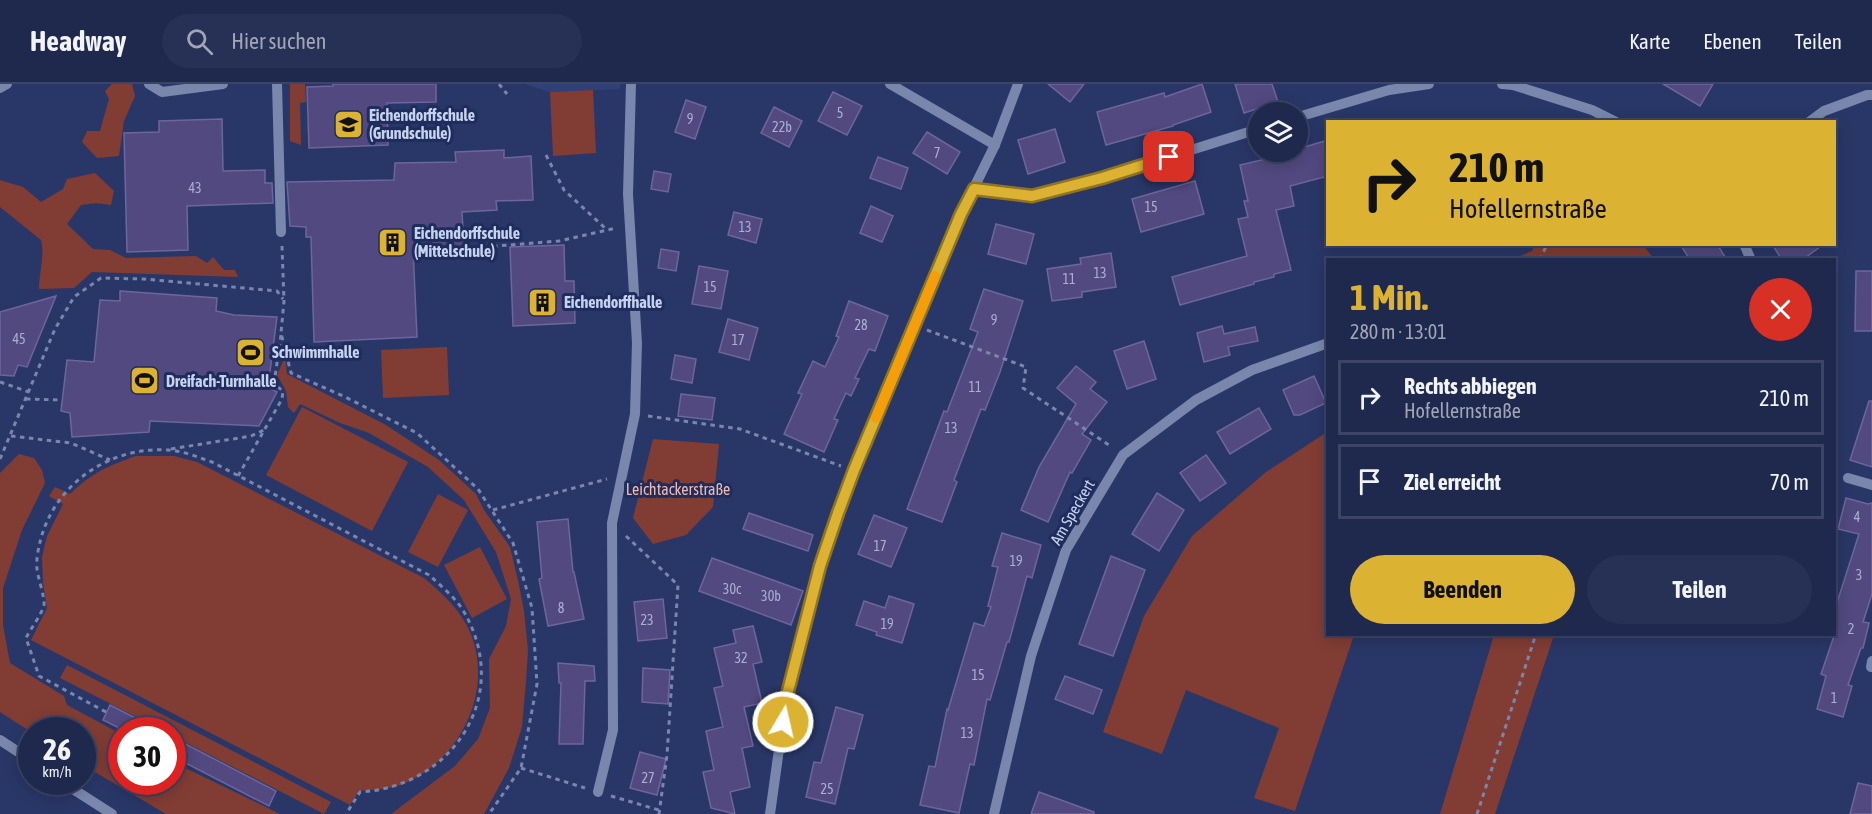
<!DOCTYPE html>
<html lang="de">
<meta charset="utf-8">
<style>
:root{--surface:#1f294e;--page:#273155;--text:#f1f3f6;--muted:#a1a6b6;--line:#3c4566;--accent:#dcb233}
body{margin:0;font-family:"Asap Condensed",sans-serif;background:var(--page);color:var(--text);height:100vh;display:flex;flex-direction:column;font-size:22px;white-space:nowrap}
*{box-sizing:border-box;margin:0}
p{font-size:20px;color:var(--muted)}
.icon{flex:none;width:33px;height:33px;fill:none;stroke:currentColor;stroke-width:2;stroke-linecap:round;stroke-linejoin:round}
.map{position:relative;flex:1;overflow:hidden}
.drawer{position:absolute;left:1326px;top:174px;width:510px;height:378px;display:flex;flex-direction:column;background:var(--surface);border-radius:0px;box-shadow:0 3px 15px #0003,0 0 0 2px var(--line)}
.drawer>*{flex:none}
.hud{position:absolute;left:1326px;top:36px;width:510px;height:126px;border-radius:0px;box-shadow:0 3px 15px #0003,0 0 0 2px var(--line);background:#dcb233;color:#111;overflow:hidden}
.buttons{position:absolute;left:1248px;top:18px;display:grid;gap:12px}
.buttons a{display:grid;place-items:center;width:60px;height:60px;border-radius:50%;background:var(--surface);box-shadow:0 3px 15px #0003,0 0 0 2px var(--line);font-size:30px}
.speed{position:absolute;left:18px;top:633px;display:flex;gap:12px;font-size:30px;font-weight:700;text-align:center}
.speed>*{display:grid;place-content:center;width:78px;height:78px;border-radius:50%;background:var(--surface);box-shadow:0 3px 15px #0003,0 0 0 2px var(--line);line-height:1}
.speed small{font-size:15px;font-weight:400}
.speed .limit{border:9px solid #d22;background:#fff;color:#111}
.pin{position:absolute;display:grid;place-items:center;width:51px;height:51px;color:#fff;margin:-26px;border-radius:12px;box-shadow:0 3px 9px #0006}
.me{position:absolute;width:66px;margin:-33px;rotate:9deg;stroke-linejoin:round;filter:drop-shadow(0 0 4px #0008)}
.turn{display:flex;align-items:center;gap:21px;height:126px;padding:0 24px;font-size:27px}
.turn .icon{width:78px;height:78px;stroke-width:2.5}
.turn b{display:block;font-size:42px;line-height:51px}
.round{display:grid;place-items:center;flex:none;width:63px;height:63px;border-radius:32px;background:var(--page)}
.summary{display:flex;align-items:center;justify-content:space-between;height:102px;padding:0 24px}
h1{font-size:36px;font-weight:700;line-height:45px;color:var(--accent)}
.cta{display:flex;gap:12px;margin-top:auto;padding:12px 24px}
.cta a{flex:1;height:69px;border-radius:36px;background:var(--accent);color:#111;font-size:24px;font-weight:700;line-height:69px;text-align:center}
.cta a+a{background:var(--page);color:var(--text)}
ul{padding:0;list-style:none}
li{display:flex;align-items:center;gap:18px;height:75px;margin:0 12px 9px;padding:0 12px;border:3px solid var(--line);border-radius:0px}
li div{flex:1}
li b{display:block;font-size:22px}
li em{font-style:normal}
header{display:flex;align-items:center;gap:36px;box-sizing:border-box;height:84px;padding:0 30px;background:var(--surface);border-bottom:2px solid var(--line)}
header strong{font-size:28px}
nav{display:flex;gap:33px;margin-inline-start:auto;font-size:21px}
.search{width:420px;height:54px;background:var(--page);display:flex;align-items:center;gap:15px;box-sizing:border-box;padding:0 21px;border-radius:33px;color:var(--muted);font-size:22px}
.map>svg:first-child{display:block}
.built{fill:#304078}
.green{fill:#813d34}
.building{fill:#51497f;stroke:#6d669e;stroke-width:1.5}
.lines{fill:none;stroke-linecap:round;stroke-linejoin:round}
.path{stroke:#7a86ae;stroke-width:3;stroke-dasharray:4.5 4.5;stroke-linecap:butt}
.minor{stroke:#7987ac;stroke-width:10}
.route-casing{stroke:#8f7421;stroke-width:15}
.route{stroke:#dcb233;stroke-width:10}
.slow{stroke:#f59e0b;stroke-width:10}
.labels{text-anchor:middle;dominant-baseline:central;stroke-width:6;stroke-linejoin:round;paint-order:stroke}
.number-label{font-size:14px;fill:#aab0d4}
.poi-label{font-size:16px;font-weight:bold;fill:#c7d2f0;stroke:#1f2d5c;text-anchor:start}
.park-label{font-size:16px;fill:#f0b9b0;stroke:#1f2d5c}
.street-label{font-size:16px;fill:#c7d2f0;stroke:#1f2d5c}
</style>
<header>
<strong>Headway</strong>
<div class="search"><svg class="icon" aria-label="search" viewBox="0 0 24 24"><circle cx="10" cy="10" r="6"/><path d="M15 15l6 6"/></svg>Hier suchen</div>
<nav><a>Karte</a><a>Ebenen</a><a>Teilen</a></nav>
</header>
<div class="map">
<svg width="1872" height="730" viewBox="0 0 1872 730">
<rect width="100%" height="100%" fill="#293768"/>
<polygon class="built" points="524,0 620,0 620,5 550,8"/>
<g class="green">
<polygon points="112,0 132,0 135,12 124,37 119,72 97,74 82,58 87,47 100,47 109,15 105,7"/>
<polygon points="290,0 305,0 306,18 300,19 301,61 290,57"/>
<polygon points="593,6 596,69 553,72 550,8"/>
<path d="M 95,89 L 114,107 L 111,121 L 96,119 L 81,121 L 67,140 L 93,165 L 110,166 L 126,174 L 196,172 L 207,179 L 213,173 L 224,186 L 235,186 L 238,193 L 92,188 L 74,204 L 39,205 C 39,188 45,173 41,156 L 0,123 L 0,96 L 23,103 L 41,118 L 63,105 L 67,95 Z"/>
<polygon points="1535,160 1643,161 1654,175 1513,175 1532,167"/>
<polygon points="447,263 449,311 383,314 381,266"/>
<polygon points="285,273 287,290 386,341 439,376 476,410 484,426 510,463 519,501 524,527 528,566 526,597 522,643 509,684 484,730 391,730 455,682 478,655 490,624 489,575 506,542 511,515 496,468 464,416 428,383 369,349 340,339 300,320 294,329 288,323 286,307 277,291"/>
<polygon points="302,323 408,378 372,447 266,391"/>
<polygon points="1327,348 1328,550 1354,551 1295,727 1254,714 1279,644 1186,606 1162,670 1103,648 1144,532 1192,452 1266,388"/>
<polygon points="653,355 719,360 713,423 686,451 653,460 633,434"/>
<polygon points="19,370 34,374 42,386 45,399 22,446 3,504 3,541 10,579 64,612 67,621 121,650 122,698 172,698 173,678 280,730 166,730 83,681 82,646 31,648 0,628 0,389"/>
<path d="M 136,372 L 174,372 L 197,378 L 424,494 C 443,510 461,526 471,550 C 494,609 459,679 400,701 C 388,706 372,705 359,707 L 350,721 L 31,556 L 47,524 L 43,499 L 42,473 L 47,452 L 63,420 L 49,412 L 55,403 L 70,410 C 92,389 107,382 136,372 Z"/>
<polygon points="438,410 468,426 438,483 408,468"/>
<polygon points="480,463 507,515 472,534 444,481"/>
<polygon points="1494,551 1554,551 1495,730 1440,730"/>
<polygon points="67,581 331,718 324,730 173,652 172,646 162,646 60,594"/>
</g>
<g class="building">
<polygon points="333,0 436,0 436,18 387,19 388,61 309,64 307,3 333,2"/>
<polygon points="1048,0 1084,0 1070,18"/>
<polygon points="1202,0 1211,28 1173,41 1173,42 1106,61 1097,28 1164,9 1165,13"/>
<polygon points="1235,0 1272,0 1278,18 1244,29"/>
<polygon points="1663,0 1713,0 1700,22"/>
<polygon points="833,8 862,22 847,51 818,37"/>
<polygon points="686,16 706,23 695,55 675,48"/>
<polygon points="774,23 802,37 789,63 761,49"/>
<polygon points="222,35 223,87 265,86 265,99 272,99 273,119 187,122 188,166 127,168 124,49 159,48 159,37"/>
<polygon points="1055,45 1065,78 1028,90 1018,56"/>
<polygon points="927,48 960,68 947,90 913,69"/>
<polygon points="1328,56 1328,92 1290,102 1294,122 1276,126 1291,186 1274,190 1274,193 1254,198 1254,200 1180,221 1172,193 1247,172 1238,135 1248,133 1244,117 1248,117 1240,81 1295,68 1298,65"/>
<polygon points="504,66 504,74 531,72 533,116 496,117 497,126 462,128 464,163 413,164 417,253 314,258 311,153 306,153 306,143 290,142 287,98 394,96 395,79 456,78 455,68"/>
<polygon points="878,73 908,84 901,105 870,94"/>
<polygon points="654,87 671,90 668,108 651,105"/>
<polygon points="1195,97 1204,130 1141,148 1132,115"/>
<polygon points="871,122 893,132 882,158 860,149"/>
<polygon points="734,128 762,135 756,159 728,151"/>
<polygon points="996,140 1034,150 1026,180 988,170"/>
<polygon points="1680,160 1717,160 1727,176 1690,176"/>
<polygon points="1772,160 1824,160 1802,176 1782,176"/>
<polygon points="564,161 565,197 574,197 575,239 513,242 510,163"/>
<polygon points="661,165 679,168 676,187 658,184"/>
<polygon points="1111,169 1116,203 1082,208 1082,213 1052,217 1047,185 1081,180 1080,174"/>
<polygon points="699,182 728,187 721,225 692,220"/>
<polygon points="1856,187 1872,187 1872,247 1855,247"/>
<polygon points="984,205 1023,217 1000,288 985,326 981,325 954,396 957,398 942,438 907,425 944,327 947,328 978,248 970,245"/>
<polygon points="120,207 217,214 216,227 234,231 277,233 268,303 277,308 259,342 150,337 149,348 72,353 70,329 61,327 67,276 94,278 100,216 120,217"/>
<polygon points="56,212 27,283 18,281 14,292 0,291 0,228"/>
<polygon points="849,217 888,232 875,267 869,265 855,294 859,295 851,312 846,309 834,335 838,336 824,368 784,350 802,310 798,309 813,277 825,283 839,253 836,252"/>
<polygon points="728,235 758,244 749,276 719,268"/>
<polygon points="1222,242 1224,250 1255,243 1258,257 1228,263 1230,271 1204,278 1197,249"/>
<polygon points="1144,257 1156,295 1127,305 1114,267"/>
<polygon points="675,271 696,275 692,299 671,295"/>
<polygon points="1076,282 1096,298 1090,305 1107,318 1082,350 1091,356 1072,389 1070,388 1048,438 1021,426 1039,383 1076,320 1057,304"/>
<polygon points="1314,292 1326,319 1300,331 1294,331 1283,306"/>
<polygon points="681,310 715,314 712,336 678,332"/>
<polygon points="1869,317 1872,317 1872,383 1850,376"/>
<polygon points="1259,324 1271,345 1230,370 1217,348"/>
<polygon points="1206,371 1226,399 1200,417 1180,389"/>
<polygon points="1157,409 1184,426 1159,467 1132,450"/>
<polygon points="1846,414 1868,420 1872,419 1872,510 1863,538 1869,539 1863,564 1861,564 1848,601 1852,602 1843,633 1817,625 1826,592 1821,590 1834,552 1834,528 1859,450 1838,445"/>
<polygon points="749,429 813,451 808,467 743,445"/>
<polygon points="874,431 907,444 891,483 858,470"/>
<polygon points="568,435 573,488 574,488 584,535 548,542 539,495 542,494 537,438"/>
<polygon points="1002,449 1041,461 1032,494 1027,492 1009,558 1007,558 990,616 987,615 974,681 970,680 959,729 920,721 929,682 935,683 947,625 948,626 974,539 984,542 991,523 988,522 998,483 992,482"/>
<polygon points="1111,472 1145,486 1113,572 1079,560"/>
<polygon points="712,474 803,507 791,541 699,507"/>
<polygon points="889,512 914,520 902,559 876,551 877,548 856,541 864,517 885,524"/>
<polygon points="663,515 667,554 638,557 634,518"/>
<polygon points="753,542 762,578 753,580 762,619 744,623 753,662 742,664 750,703 730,708 735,730 711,724 703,688 714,686 706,647 723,643 714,604 723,602 714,564 736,559 733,546"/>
<polygon points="558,579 594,582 595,597 585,597 583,660 559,660 561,599 559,599"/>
<polygon points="643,584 670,586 668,620 642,618"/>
<polygon points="1065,592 1102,606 1093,630 1055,615"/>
<polygon points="110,621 159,646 123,646 103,636"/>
<polygon points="836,623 863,631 854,665 848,664 835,720 806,713 814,678 821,679"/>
<polygon points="172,653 276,707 269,722 172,672"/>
<polygon points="640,668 666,675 657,711 630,704"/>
<polygon points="1858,699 1872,702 1872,730 1850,730"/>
<polygon points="1039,708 1094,728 1094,730 1031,730"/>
</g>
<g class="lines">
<g class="path">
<polyline points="499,0 507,10"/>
<polyline points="546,71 564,106 606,145"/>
<polyline points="282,162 284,217 281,249 291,289 343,312 417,349 478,405 513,459 532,524 537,600 521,684 489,730"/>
<polyline points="413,174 452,171 497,162 559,157 616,144"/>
<polyline points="1540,176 1547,160"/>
<polyline points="927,246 1026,283 1023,304 1112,363"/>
<polyline points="0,298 29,308"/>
<polyline points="26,315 62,316"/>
<polyline points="648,332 740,345 841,382"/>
<polyline points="11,352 71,359 110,376"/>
<polyline points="171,365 251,352 264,346"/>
<polyline points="0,375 55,245 74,213 101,194 144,195 277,207 283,215"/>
<polyline points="238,392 282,315 283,307 274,300 281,251"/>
<polyline points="493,426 607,395"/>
<polyline points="626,452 678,501 667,671 659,730"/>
<path d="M 106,628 L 39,592 L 26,554 C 31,544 41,532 44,521 C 45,514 38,494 37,485 C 36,477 38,466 40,458 C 54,400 110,362 168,366 C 183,367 198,373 212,378 L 429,491 C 441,502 456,514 464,528 C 513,612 452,703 360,708 L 346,730"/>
<polyline points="521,684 585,704"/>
<polyline points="611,712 659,726"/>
<polyline points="1477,730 1536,550"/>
</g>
<g class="minor">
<polyline points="149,0 162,8 223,0"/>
<polyline points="277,0 281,148"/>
<polyline points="890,0 995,61"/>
<polyline points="1502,0 1513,1 1592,26 1616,38"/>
<polyline points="0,4 7,0"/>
<polyline points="1298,33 1389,6 1429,0"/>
<polyline points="1809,38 1824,27 1867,11 1872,11"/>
<polyline points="974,105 1032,112 1102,94 1258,45"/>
<polyline points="1744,160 1751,176"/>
<polyline points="1848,394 1872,401"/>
<polyline points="1871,583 1872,577"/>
<polyline points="0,656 32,677"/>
<polyline points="62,698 112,730"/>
<polyline points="598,708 613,646 612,439 635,330 637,259 628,110 631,0"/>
<polyline points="770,730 786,615 820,482 854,386 961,130 995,61 1018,0"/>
<polyline points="994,730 1031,572 1066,466 1123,371 1196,316 1252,286 1328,259"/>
</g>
</g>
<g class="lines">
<defs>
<polyline id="route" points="783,638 786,615 820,482 838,429 854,386 961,130 974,105 1032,112 1102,94 1169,73"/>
</defs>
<use href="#route" class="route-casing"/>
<use href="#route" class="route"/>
<polyline class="slow" points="876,334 935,192"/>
</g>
<defs>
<symbol id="school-square" viewBox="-11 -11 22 22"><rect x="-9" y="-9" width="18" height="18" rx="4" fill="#dcb233" stroke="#1f2d5c"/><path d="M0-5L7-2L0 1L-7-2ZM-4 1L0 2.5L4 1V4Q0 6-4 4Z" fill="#111"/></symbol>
<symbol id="building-square" viewBox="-11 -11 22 22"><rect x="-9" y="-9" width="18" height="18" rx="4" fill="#dcb233" stroke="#1f2d5c"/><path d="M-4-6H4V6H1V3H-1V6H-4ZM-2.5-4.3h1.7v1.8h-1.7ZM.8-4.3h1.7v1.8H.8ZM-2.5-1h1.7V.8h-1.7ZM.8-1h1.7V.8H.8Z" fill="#111"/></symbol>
<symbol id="stadium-square" viewBox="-11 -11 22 22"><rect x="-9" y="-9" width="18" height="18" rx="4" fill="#dcb233" stroke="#1f2d5c"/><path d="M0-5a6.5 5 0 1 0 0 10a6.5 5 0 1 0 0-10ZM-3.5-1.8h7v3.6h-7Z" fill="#111"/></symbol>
</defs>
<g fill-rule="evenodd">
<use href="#school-square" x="332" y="24" width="33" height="33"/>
<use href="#building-square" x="376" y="142" width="33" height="33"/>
<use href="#building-square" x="526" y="202" width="33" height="33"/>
<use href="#stadium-square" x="234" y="252" width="33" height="33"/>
<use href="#stadium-square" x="128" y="280" width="33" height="33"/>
</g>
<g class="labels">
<g class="number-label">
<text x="840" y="29">5</text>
<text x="690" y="35">9</text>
<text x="782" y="43">22b</text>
<text x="937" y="69">7</text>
<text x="195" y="104">43</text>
<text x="1151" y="123">15</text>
<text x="745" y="143">13</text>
<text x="1100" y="189">13</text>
<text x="1069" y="195">11</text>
<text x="710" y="203">15</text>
<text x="994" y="236">9</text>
<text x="861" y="241">28</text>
<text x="19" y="255">45</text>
<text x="738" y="256">17</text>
<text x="975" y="303">11</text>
<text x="951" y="344">13</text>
<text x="1857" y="433">4</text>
<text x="880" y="462">17</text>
<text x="1016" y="477">19</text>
<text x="1859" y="491">3</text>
<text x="732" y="505">30c</text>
<text x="771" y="512">30b</text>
<text x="561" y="524">8</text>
<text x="647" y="536">23</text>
<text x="887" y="540">19</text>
<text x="1851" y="545">2</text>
<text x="741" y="574">32</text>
<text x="978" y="591">15</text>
<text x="1834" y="614">1</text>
<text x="967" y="649">13</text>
<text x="648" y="694">27</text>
<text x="827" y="705">25</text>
</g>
<g class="poi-label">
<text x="369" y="31">Eichendorffschule<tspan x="369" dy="18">(Grundschule)</tspan></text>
<text x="414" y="149">Eichendorffschule<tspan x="414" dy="18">(Mittelschule)</tspan></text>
<text x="564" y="218">Eichendorffhalle</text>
<text x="272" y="268">Schwimmhalle</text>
<text x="166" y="297">Dreifach-Turnhalle</text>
</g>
<g class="park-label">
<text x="678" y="405">Leichtackerstraße</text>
</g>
<g class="street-label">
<text transform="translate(1072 428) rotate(-60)">Am Speckert</text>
</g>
</g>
</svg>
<div class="buttons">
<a><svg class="icon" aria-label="layers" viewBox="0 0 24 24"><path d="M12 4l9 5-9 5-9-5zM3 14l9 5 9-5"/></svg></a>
</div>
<div class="speed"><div>26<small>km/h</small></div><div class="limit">30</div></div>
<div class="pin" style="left:1169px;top:73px;background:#d93025"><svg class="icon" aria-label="arrive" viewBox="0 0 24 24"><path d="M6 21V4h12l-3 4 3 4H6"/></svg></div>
<svg class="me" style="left:783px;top:638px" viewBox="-20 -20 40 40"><circle r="17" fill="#dcb233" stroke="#fff" stroke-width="3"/><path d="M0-11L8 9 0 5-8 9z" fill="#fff"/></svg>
<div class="hud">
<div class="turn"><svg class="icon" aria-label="right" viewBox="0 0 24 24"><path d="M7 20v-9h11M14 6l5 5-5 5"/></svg><div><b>210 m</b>Hofellernstraße</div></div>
</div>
<section class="drawer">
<div class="summary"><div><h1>1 Min.</h1><p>280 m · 13:01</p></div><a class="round" style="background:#d93025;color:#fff"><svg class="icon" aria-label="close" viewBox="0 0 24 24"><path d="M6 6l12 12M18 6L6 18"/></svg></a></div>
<ul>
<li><svg class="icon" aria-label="right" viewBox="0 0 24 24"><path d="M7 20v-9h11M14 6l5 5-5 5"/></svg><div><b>Rechts abbiegen</b><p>Hofellernstraße</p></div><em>210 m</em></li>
<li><svg class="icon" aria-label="arrive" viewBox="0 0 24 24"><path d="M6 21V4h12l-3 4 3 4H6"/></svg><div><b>Ziel erreicht</b></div><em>70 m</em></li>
</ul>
<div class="cta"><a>Beenden</a><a>Teilen</a></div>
</section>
</div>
